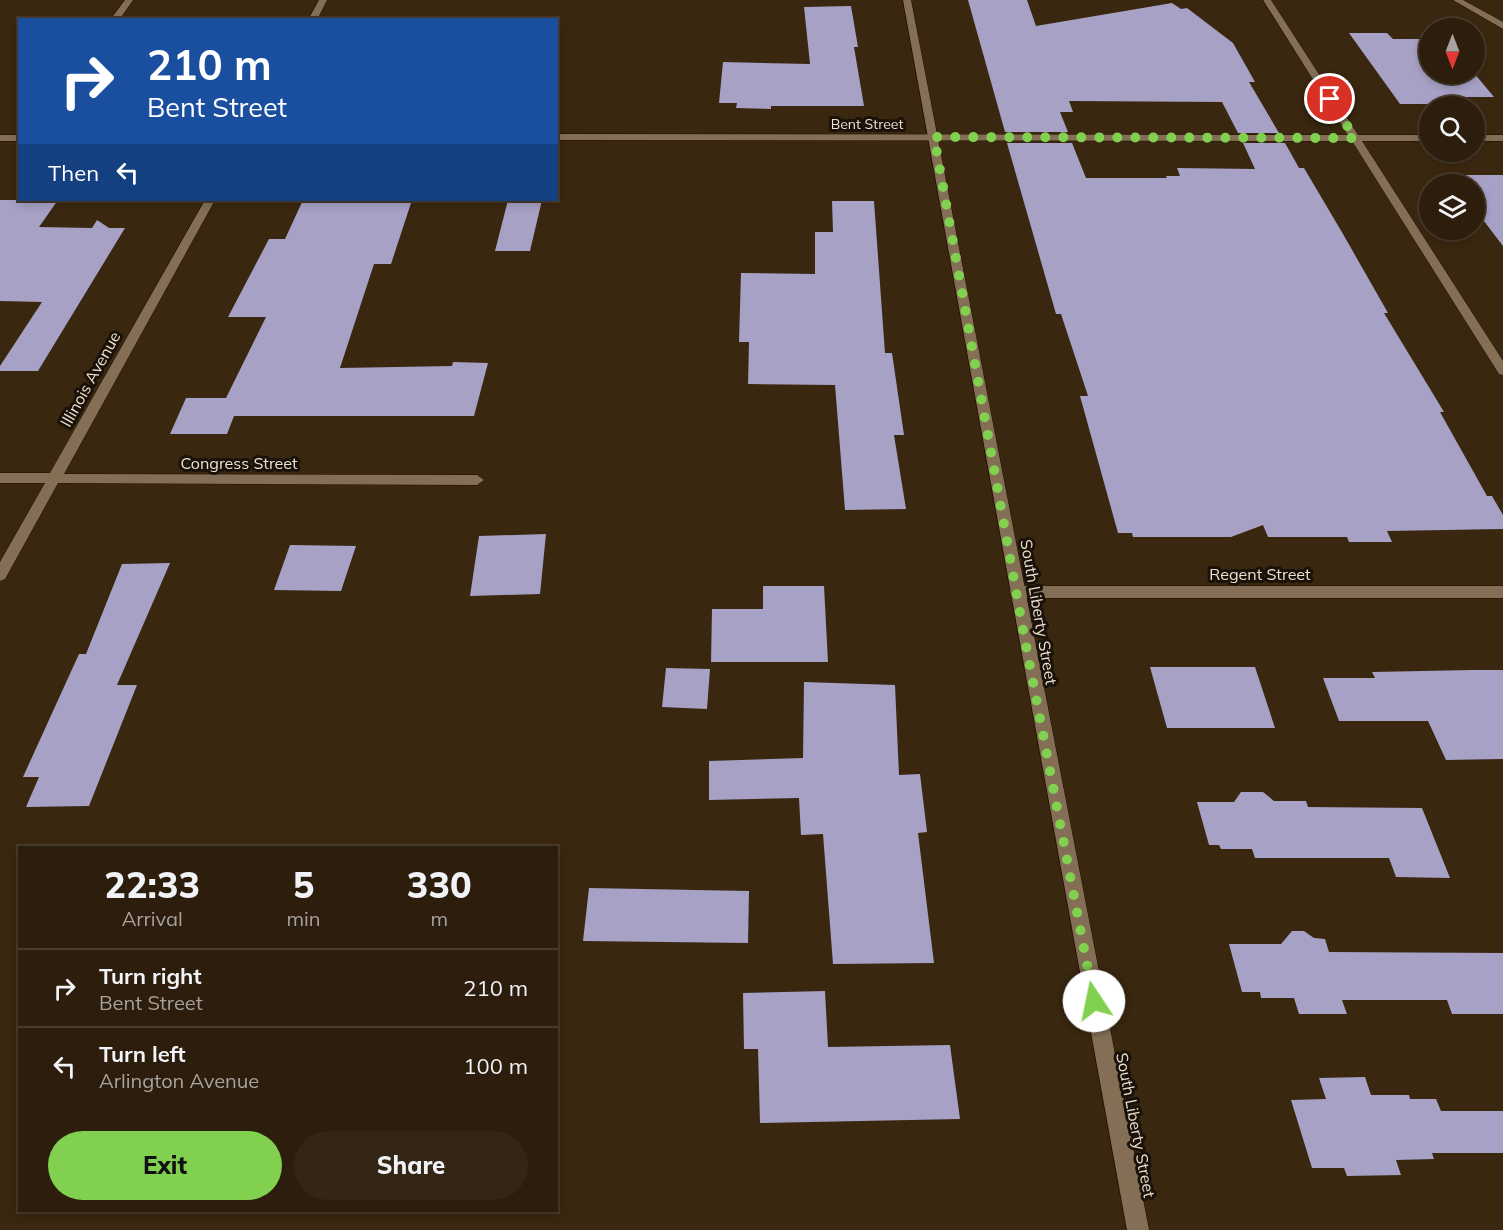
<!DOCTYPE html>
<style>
:root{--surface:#2c1d0c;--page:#342615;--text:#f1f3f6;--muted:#a6a29d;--line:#483b2d;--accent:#81d050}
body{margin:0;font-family:Mulish,sans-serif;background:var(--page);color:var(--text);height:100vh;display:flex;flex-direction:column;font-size:22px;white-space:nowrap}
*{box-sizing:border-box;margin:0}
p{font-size:20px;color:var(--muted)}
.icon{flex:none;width:33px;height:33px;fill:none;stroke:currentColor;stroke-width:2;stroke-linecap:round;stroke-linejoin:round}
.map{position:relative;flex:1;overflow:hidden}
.panel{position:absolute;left:18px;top:846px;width:540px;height:366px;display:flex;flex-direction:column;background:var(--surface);border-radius:0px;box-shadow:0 3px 9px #0003,0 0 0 2px var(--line)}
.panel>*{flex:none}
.guide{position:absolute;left:18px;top:18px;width:540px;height:183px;border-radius:0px;box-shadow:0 3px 9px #0003,0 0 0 2px var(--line);background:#1a4fa0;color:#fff;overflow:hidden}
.needle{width:39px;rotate:180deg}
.tools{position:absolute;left:1419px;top:18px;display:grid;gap:12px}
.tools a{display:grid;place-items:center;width:66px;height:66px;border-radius:50%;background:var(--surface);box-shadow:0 3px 9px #0003,0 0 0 2px var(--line);font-size:30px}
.pin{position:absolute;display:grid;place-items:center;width:51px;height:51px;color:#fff;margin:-26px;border:3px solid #fff;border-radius:50%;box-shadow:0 2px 6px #0007}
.me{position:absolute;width:66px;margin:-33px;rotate:349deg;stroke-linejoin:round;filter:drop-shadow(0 0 4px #0008)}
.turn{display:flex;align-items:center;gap:21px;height:126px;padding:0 30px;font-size:27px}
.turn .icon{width:78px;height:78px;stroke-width:2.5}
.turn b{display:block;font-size:42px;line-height:51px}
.then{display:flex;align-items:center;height:57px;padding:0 30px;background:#0003;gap:12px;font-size:22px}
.eta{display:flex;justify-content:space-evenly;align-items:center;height:102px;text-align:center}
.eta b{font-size:36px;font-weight:800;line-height:42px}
.primary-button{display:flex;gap:12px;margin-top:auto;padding:12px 30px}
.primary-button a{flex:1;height:69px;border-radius:36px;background:var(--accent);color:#111;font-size:24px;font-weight:800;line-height:69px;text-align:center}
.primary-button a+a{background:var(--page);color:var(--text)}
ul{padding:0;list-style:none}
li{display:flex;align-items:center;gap:18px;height:78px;padding:0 30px;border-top:2px solid var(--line)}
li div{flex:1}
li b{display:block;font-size:22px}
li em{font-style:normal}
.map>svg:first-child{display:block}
.building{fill:#a6a1c5}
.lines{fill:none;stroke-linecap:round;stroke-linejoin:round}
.lane-casing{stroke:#201000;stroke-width:1}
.street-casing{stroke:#201000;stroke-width:1}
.secondary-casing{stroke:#201000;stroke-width:1}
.lane{fill:#846f56;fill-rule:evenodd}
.street{fill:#846f56;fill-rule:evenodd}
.secondary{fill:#846f56;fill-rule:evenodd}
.route{stroke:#81d050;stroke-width:10;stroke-dasharray:0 18}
.labels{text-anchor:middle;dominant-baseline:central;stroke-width:6;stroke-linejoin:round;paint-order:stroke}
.far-street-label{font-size:14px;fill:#ede0d3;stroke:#1a1208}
.street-label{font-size:16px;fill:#ede0d3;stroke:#1a1208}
</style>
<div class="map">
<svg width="1503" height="1230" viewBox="0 0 1503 1230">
<rect width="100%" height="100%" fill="#3a2710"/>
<g class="building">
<polygon points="968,0 1027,0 1036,26 1172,3 1181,9 1187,8 1233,43 1255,82 1249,82 1279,133 1238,133 1222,102 1069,101 1073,112 1060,112 1068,132 1005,132"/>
<polygon points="851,6 858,47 854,47 864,106 771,106 771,109 736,108 737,103 719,103 723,62 810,64 804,7"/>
<polygon points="1349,33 1387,33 1393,39 1430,39 1430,74 1474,73 1494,97 1439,97 1445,104 1400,104"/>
<polygon points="1007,143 1072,143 1086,178 1167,178 1166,176 1180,176 1177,168 1255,169 1243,143 1285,143 1299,168 1304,168 1343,234 1388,313 1384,313 1444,412 1440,412 1487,496 1492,496 1503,515 1503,529 1387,531 1392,542 1349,542 1347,537 1268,537 1263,525 1231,537 1133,537 1132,533 1118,533 1080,396 1088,396 1061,314 1056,314"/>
<polygon points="1450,175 1503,175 1503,246 1474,208 1474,184 1457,184"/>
<polygon points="0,200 58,200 39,227 92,228 97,220 109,228 125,228 38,371 0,371 0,366 42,302 0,301"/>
<polygon points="303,200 412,200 391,264 374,264 340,368 452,366 453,362 488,363 474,416 234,416 227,434 170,434 186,398 226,398 266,317 228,317 269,239 285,239"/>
<polygon points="508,200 542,200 530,251 495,251"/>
<polygon points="832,201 874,201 885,353 892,353 904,435 894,435 906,509 845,510 835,385 748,384 749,342 739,342 741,273 815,274 815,232 833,232"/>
<polygon points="546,534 540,594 470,596 479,536"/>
<polygon points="290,545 356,546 341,591 274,590"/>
<polygon points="170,563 117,685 137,685 89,806 26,807 39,777 23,777 79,654 86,654 122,564"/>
<polygon points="763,586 824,586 828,662 711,662 712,609 763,609"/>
<polygon points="1150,667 1255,667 1275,728 1167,728"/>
<polygon points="666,668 710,669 707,709 662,707"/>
<polygon points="1472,670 1503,670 1503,759 1446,760 1428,721 1339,721 1323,678 1375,678 1372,672"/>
<polygon points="804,682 895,685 899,775 920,774 927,832 918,833 934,963 833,964 823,834 801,835 799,798 709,800 709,761 803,758"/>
<polygon points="1241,792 1263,792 1274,801 1306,801 1308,807 1422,808 1450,878 1396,877 1389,858 1255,858 1252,849 1221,849 1219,845 1209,845 1197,802 1234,802"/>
<polygon points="589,888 749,891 748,943 583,941"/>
<polygon points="1292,931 1304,931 1314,938 1325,939 1329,952 1503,953 1503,1014 1452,1014 1447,1000 1342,1000 1347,1014 1299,1014 1294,998 1261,998 1260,992 1242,992 1229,944 1281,944"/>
<polygon points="825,991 828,1047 950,1045 960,1119 760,1123 758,1049 744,1049 743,993"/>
<polygon points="1365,1077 1371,1095 1409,1095 1410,1099 1436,1099 1441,1111 1503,1111 1503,1153 1432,1153 1434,1159 1396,1160 1401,1175 1347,1176 1344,1168 1312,1168 1291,1100 1326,1099 1319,1078"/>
</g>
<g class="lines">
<defs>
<polygon id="lane" points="125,0 133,0 119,20 110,20"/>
<g id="street">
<polygon points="319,0 327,0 317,20 308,20"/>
<polygon points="1263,0 1271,0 1358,135 1430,135 1430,141 1362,141 1503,361 1503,375 1499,374 1352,141 556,140 556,134 1348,135"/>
<polygon points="1453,0 1463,0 1503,22 1503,29"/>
<rect x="0" y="135" width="20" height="6"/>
<rect x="1474" y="135" width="29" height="6"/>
<polygon points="205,200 215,200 64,474 477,475 484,480 477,485 58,483 5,579 0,581 0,562 45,483 0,483 0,473 50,473"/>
<polygon points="1017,586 1503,586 1503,598 1017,598 1012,596 1010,592 1012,588"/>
</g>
<polygon id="secondary" points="903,0 911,0 1149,1230 1127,1230"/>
</defs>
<use href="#lane" class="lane-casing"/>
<use href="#street" class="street-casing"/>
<use href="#secondary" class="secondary-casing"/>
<use href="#lane" class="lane"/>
<use href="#street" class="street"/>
<use href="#secondary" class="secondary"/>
</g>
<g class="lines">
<polyline class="route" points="1094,1001 1024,635 934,137 1355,138 1330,99"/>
</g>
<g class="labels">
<g class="far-street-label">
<text x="867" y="124">Bent Street</text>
</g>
<g class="street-label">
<text transform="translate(90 379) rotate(-61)">Illinois Avenue</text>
<text x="239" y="463">Congress Street</text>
<text x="1260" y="574">Regent Street</text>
<text transform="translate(1039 612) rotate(80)">South Liberty Street</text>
<text transform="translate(1136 1125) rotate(79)">South Liberty Street</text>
</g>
</g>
</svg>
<div class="tools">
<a><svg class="needle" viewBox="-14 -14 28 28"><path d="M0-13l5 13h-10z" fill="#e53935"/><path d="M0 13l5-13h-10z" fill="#a6a29d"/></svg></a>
<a><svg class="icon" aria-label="search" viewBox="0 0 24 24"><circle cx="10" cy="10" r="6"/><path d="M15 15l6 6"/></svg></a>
<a><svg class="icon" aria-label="layers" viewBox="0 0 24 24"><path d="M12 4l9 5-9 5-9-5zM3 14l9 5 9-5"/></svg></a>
</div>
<div class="pin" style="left:1330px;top:99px;background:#d93025"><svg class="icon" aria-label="arrive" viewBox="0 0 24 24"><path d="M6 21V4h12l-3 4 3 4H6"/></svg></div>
<svg class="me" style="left:1094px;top:1001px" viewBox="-20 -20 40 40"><circle r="19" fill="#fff"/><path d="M0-13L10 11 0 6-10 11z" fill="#81d050"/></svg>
<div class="guide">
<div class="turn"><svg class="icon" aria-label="right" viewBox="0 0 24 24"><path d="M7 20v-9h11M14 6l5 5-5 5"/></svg><div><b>210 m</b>Bent Street</div></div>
<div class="then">Then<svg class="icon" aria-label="left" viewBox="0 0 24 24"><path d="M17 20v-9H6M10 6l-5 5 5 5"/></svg></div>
</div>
<section class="panel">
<div class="eta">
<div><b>22:33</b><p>Arrival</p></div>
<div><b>5</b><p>min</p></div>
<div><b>330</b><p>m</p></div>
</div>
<ul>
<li><svg class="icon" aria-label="right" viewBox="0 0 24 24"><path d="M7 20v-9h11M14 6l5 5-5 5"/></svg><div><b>Turn right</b><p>Bent Street</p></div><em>210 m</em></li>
<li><svg class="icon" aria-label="left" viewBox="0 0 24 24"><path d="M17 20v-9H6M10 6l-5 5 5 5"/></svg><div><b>Turn left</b><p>Arlington Avenue</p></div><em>100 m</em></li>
</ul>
<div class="primary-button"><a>Exit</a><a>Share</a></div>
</section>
</div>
